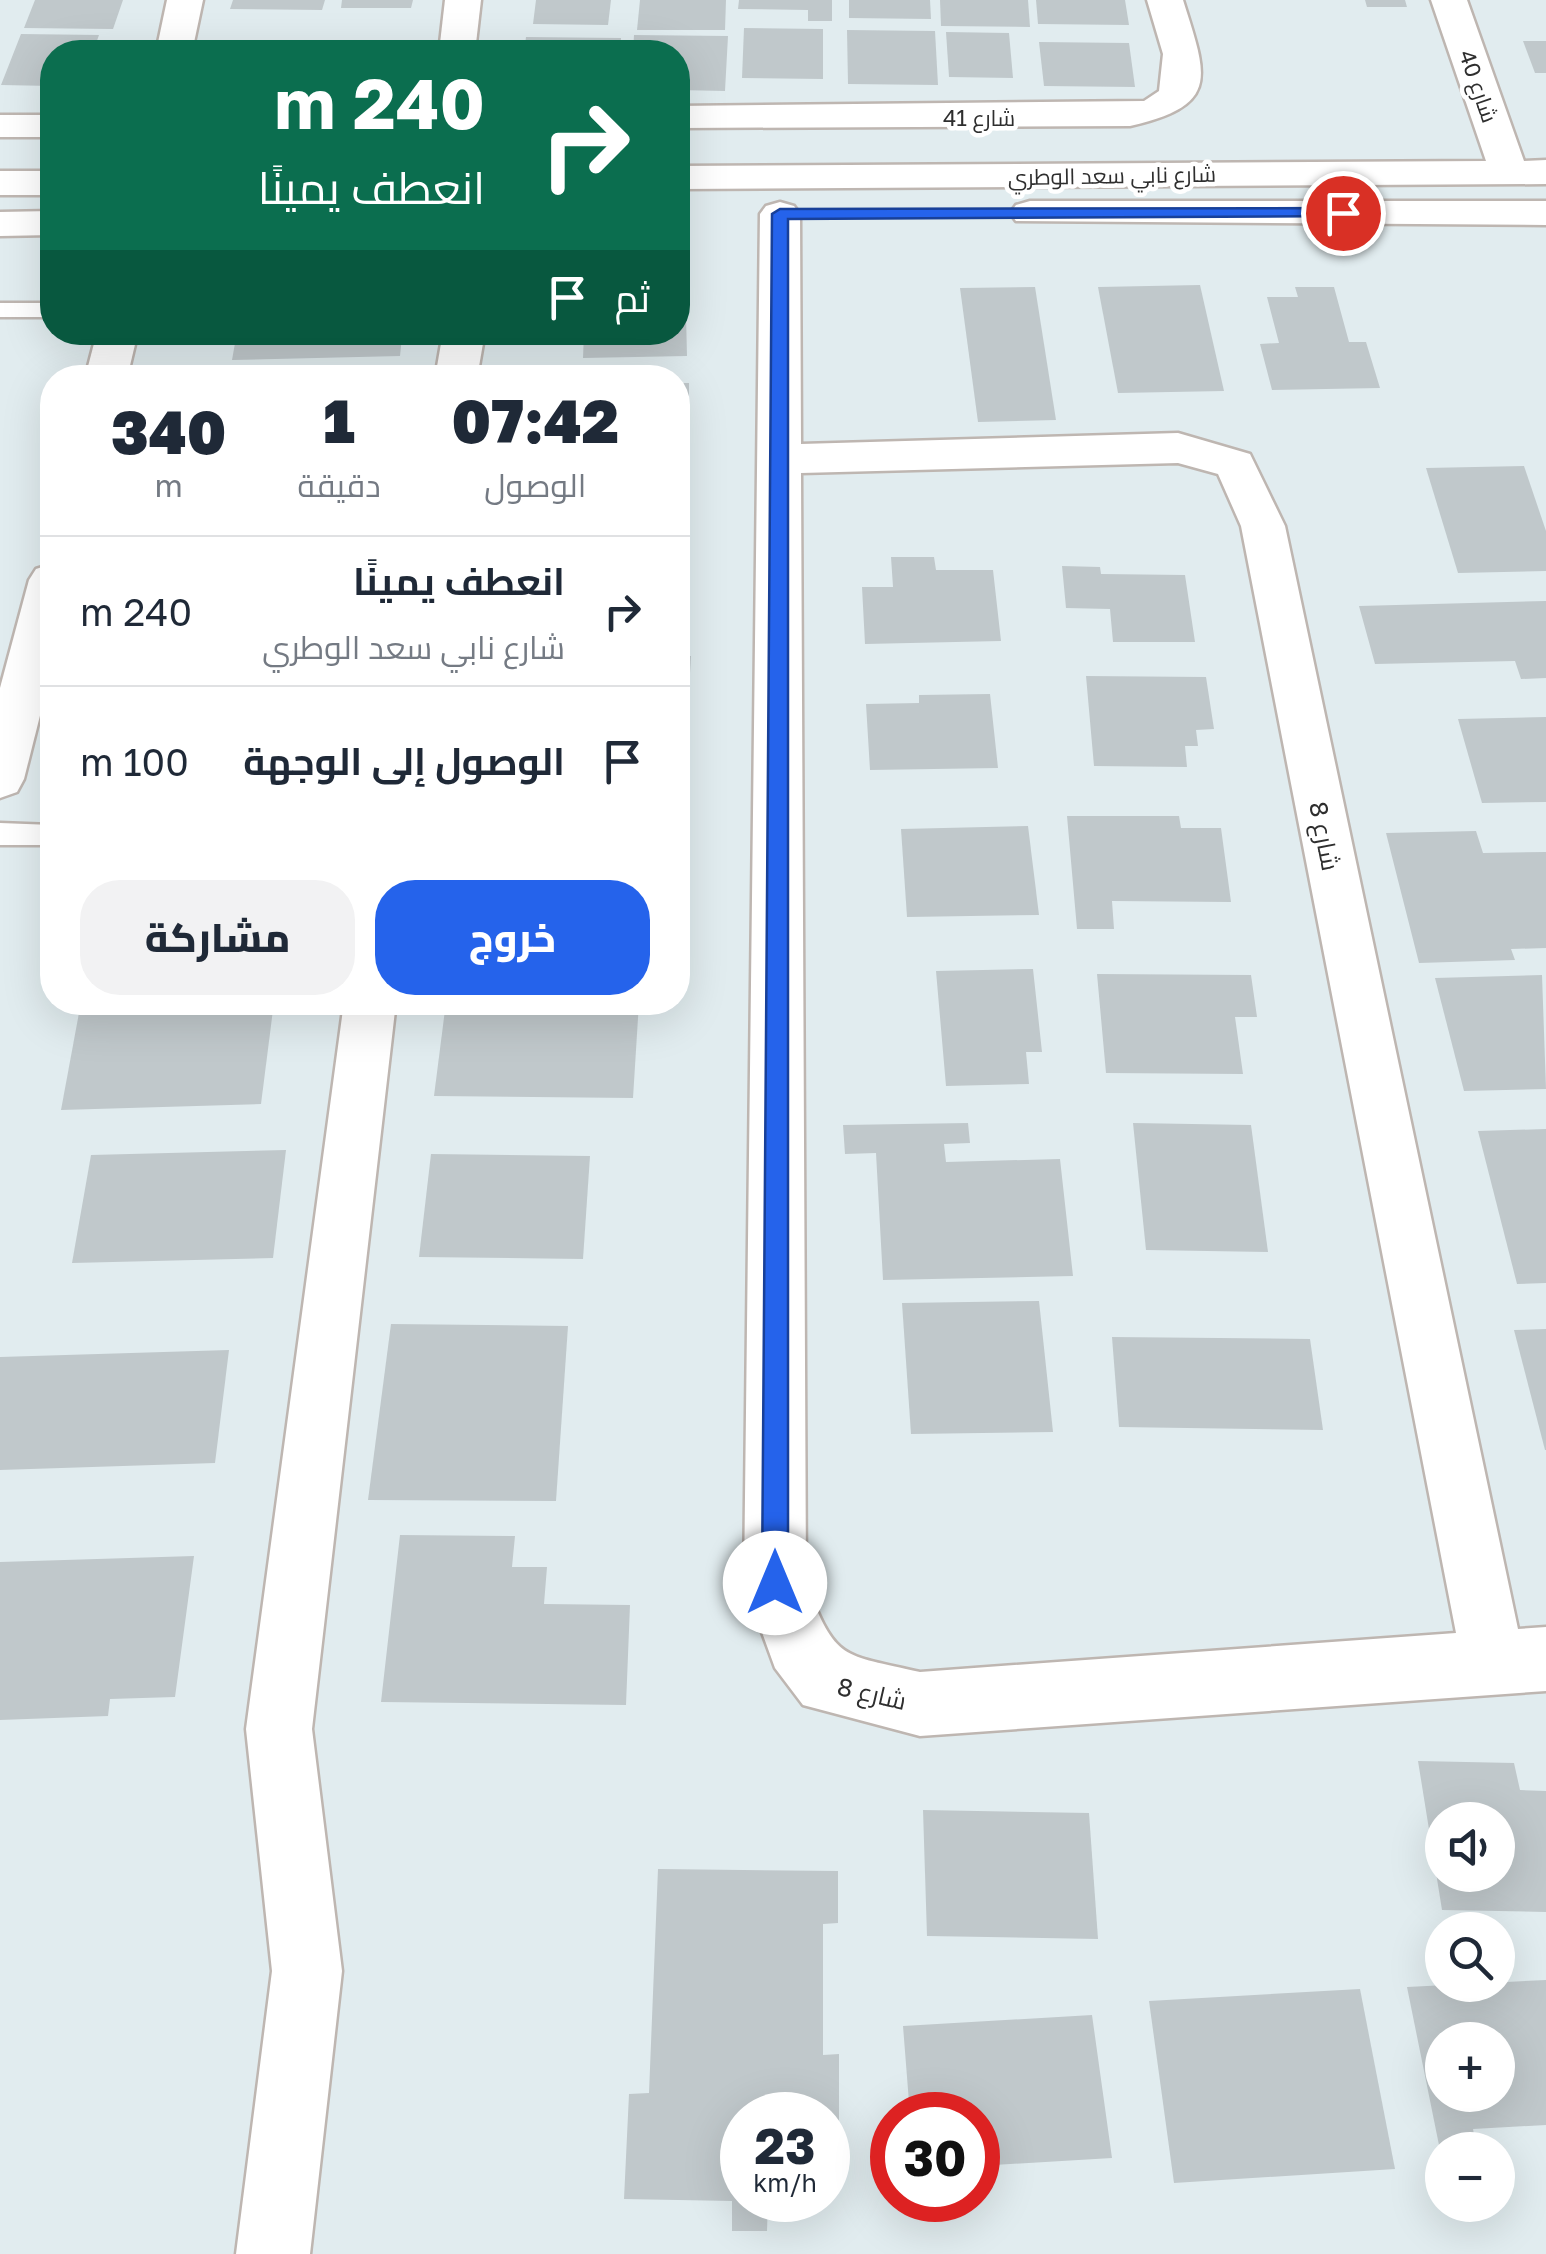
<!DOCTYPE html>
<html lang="ar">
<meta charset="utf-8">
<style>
:root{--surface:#fff;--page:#f2f2f3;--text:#1f2937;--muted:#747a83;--line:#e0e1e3;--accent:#2563eb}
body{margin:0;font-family:"Golos Text",Cairo,sans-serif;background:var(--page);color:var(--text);direction:rtl;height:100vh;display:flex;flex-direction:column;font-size:38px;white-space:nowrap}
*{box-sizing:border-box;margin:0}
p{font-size:32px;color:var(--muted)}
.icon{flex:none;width:55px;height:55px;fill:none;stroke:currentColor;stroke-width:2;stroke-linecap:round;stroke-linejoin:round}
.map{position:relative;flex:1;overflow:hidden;direction:ltr}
.sheet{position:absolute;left:40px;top:365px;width:650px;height:650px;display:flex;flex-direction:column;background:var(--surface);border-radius:40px;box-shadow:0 10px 40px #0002;direction:rtl}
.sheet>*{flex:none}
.banner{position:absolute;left:40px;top:40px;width:650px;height:305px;border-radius:40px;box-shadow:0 10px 40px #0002;direction:rtl;background:#0b6e4f;color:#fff;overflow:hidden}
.fabs{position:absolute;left:1425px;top:1802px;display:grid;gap:20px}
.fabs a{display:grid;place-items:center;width:90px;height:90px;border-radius:50%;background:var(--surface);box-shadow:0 10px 40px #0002;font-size:50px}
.speed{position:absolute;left:720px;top:2092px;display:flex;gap:20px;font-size:50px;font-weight:700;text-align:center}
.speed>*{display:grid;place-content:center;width:130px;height:130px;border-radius:50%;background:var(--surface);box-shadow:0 10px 40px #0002;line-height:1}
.speed small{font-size:25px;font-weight:400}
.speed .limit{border:15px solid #d22;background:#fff;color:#111}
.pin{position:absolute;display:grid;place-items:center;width:85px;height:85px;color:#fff;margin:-42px;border:5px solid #fff;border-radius:50%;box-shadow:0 2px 10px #0007}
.me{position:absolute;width:110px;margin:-55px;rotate:0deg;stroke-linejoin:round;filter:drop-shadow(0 0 8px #0008)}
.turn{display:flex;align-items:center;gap:35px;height:210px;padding:0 40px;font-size:45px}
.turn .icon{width:130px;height:130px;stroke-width:2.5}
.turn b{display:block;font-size:70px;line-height:85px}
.then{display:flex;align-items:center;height:95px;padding:0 40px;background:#0003;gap:20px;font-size:38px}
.eta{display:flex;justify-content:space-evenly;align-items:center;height:170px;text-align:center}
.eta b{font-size:60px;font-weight:800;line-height:70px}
.primary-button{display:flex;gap:20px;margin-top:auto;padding:20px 40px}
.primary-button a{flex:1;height:115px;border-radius:40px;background:var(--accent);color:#fff;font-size:40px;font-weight:800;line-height:115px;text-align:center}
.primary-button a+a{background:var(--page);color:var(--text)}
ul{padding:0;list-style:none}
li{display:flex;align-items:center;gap:30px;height:150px;padding:0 40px;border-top:2px solid var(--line)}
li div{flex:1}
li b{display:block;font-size:38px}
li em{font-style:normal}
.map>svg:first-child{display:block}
.building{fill:#c0c8cb;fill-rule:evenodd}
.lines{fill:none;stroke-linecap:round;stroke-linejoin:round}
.lane-casing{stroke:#beb6b1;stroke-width:5}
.street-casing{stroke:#beb6b1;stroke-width:5}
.secondary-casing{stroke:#beb6b1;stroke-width:5}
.lane{fill:#fff;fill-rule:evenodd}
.street{fill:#fff;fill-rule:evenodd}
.secondary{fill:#fff;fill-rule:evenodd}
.route{fill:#2563eb;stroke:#184099;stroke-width:2.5}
.labels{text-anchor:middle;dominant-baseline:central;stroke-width:9;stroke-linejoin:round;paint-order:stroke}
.far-street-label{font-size:22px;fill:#2e2e2e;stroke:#fff}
.street-label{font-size:25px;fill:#2e2e2e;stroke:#fff}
</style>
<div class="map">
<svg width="1546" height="2254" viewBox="0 0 1546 2254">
<rect width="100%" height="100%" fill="#e1ecef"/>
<g class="building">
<polygon points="35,0 123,0 113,29 24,28"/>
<polygon points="233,0 325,0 322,10 230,9"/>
<polygon points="342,0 413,0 411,8 341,8"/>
<polygon points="536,0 611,0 608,25 533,24"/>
<polygon points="640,0 726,0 725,30 637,30"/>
<polygon points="739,0 832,0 832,21 808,21 808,10 738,9"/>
<polygon points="849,0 930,0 931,19 849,18"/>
<polygon points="940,0 1028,0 1030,27 941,26"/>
<polygon points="1036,0 1125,0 1129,25 1038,24"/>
<polygon points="1365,0 1405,0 1407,7 1367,7"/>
<polygon points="744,28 823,29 823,79 742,78"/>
<polygon points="847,30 935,31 938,85 848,84"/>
<polygon points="946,32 1009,33 1013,78 949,77"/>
<polygon points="21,34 99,35 93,52 52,52 52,86 1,85"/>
<polygon points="634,35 728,36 725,91 678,90 678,52 633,52"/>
<polygon points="526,37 621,38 620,52 524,52"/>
<polygon points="1523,41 1546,41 1546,73 1535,73"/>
<polygon points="1039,42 1129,43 1135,87 1044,86"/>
<polygon points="678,274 685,274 687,356 583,358 584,332 678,332"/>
<polygon points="1200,285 1224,391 1118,393 1098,287"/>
<polygon points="1035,287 1056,420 978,422 960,288"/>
<polygon points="1295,287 1334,287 1349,342 1366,342 1380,388 1272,390 1260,344 1279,343 1267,297 1298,297"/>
<polygon points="237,332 416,332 402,337 400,356 232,360"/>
<rect x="678" y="383" width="11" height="47"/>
<polygon points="1524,466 1546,531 1546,571 1458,573 1426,468"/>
<polygon points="891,557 934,557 936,570 993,570 1001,641 865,644 862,587 893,587"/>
<polygon points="1062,566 1100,567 1101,574 1185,575 1195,642 1113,642 1110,609 1066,608"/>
<polygon points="1546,601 1546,678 1521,679 1515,661 1375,664 1359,606"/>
<polygon points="678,656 691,656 688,708 678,708"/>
<polygon points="1086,676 1206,677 1214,729 1196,730 1198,746 1185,746 1187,767 1094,766"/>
<polygon points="990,694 998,768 870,770 866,704 919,703 919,695"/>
<polygon points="1546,717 1546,802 1482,803 1458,719"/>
<polygon points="1067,816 1179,816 1181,828 1221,828 1231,902 1112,901 1114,929 1077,929"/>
<polygon points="1028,826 1039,915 907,917 901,829"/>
<polygon points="1476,831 1483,853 1546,852 1546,948 1511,949 1515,960 1419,963 1386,833"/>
<polygon points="1033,969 1042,1052 1026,1052 1029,1084 946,1086 936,971"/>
<polygon points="1097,974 1251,975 1257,1017 1235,1017 1243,1074 1106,1073"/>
<polygon points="1542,975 1546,1089 1464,1091 1435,978"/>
<polygon points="81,1002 274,1002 261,1104 61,1110"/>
<polygon points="446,1002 639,1002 633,1098 434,1096"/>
<polygon points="968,1123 970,1143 944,1144 946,1162 1060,1159 1073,1276 883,1280 876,1153 845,1154 843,1125"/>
<polygon points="1133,1123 1251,1125 1268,1252 1146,1250"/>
<polygon points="1546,1129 1546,1283 1517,1284 1478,1131"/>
<polygon points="286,1150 273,1258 72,1263 91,1155"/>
<polygon points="431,1154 590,1156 583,1259 419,1257"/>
<polygon points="1039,1301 1053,1432 911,1434 902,1303"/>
<polygon points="391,1324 568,1326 556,1501 368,1500"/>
<polygon points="1546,1329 1546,1450 1545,1450 1514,1330"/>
<polygon points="1112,1337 1310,1339 1323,1430 1119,1427"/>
<polygon points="229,1350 215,1463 0,1470 0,1357"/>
<polygon points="400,1535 515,1536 512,1567 547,1567 544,1604 630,1605 626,1705 381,1702"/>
<polygon points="194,1556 175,1697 110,1699 108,1716 0,1720 0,1562"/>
<path d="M 1418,1761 L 1514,1763 L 1520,1790 L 1546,1791 L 1546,1912 L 1442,1910 ZM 1442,1820 L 1498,1820 L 1498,1875 L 1442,1875 Z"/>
<polygon points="923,1810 1089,1813 1098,1939 927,1936"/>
<polygon points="658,1869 838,1871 838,1923 823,1924 823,2055 839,2054 839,2159 828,2159 828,2115 742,2115 742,2200 768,2200 767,2231 732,2231 732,2201 624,2199 629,2094 649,2093"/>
<path d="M 1546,1980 L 1546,2125 L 1473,2129 L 1477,2150 L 1440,2150 L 1407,1987 ZM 1442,2040 L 1498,2040 L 1498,2095 L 1442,2095 Z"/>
<polygon points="1360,1989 1395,2169 1174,2183 1149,2001"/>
<polygon points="1092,2015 1112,2158 978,2166 978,2115 910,2115 903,2026"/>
</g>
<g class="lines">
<defs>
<g id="lane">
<rect x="0" y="303" width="52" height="14"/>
<polygon points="0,823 52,825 52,845 0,845"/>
</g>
<g id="street">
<polygon points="167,0 203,0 192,52 156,52"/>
<polygon points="445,0 481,0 475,52 439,52"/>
<path d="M 1147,0 L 1183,0 C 1207,77 1221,105 1130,126 L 678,128 L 678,106 L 1144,101 L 1159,91 L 1163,54 Z"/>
<rect x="0" y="115" width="52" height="22"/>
<path d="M 780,202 L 794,206 L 800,214 L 801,444 L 1178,433 L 1250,454 L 1285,526 L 1518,1629 L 1546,1627 L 1546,1691 L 920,1736 L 803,1705 L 775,1668 L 744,1583 L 760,214 L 766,206 ZM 1178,463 L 1218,474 L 1241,526 L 1456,1633 L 920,1672 C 842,1654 836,1662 806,1583 L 801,473 Z"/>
<polygon points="97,332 138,332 127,378 85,378"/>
<polygon points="443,332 485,332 477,378 435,378"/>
<polygon points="52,564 52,668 24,779 17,792 0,798 0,688 29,580 36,569"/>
<polygon points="344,1002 396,1002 312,1729 342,1971 310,2254 236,2254 272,1971 246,1729"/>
</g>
<g id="secondary">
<polygon points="1431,0 1467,0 1524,161 1546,160 1546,184 678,189 678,166 1486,161"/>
<rect x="0" y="171" width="52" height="24"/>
<polygon points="1030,201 1546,201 1546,225 1016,221 1010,213 1016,205"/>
<polygon points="52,211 52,235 0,236 0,212"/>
</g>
</defs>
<use href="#lane" class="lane-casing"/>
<use href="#street" class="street-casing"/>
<use href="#secondary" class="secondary-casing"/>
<use href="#lane" class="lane"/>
<use href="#street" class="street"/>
<use href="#secondary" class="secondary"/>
</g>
<polygon class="route" points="1343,208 1351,213 1348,216 788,219 788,1583 784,1592 775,1596 766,1592 762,1583 772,214 780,209"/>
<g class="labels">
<g class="far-street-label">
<text transform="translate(1479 86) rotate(71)">شارع 40</text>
<text x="979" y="117">شارع 41</text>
<text transform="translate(1112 175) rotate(-1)">شارع نابي سعد الوطري</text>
</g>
<g class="street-label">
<text transform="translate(1325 836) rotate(79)">شارع 8</text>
<text transform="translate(872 1693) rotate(13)">شارع 8</text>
</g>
</g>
</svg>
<div class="fabs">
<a><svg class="icon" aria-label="sound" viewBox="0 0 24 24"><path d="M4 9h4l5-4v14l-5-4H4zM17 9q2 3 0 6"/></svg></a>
<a><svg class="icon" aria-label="search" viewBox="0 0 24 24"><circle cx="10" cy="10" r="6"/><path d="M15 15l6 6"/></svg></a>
<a>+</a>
<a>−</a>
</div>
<div class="speed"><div>23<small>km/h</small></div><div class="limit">30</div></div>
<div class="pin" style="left:1343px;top:213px;background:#d93025"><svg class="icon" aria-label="arrive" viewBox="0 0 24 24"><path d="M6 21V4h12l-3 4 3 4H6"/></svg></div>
<svg class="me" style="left:775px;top:1583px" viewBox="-20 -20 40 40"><circle r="19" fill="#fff"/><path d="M0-13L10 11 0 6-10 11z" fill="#2563eb"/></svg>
<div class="banner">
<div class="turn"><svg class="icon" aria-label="right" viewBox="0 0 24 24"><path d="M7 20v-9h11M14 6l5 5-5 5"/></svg><div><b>240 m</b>انعطف يمينًا</div></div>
<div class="then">ثم<svg class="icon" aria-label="arrive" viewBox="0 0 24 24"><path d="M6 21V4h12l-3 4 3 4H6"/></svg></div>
</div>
<section class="sheet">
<div class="eta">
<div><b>07:42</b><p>الوصول</p></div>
<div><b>1</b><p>دقيقة</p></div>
<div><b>340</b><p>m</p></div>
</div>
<ul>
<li><svg class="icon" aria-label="right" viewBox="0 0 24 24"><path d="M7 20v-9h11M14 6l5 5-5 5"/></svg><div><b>انعطف يمينًا</b><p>شارع نابي سعد الوطري</p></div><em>240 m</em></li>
<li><svg class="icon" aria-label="arrive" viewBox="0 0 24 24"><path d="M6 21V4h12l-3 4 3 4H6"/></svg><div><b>الوصول إلى الوجهة</b></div><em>100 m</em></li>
</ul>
<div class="primary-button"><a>خروج</a><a>مشاركة</a></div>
</section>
</div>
